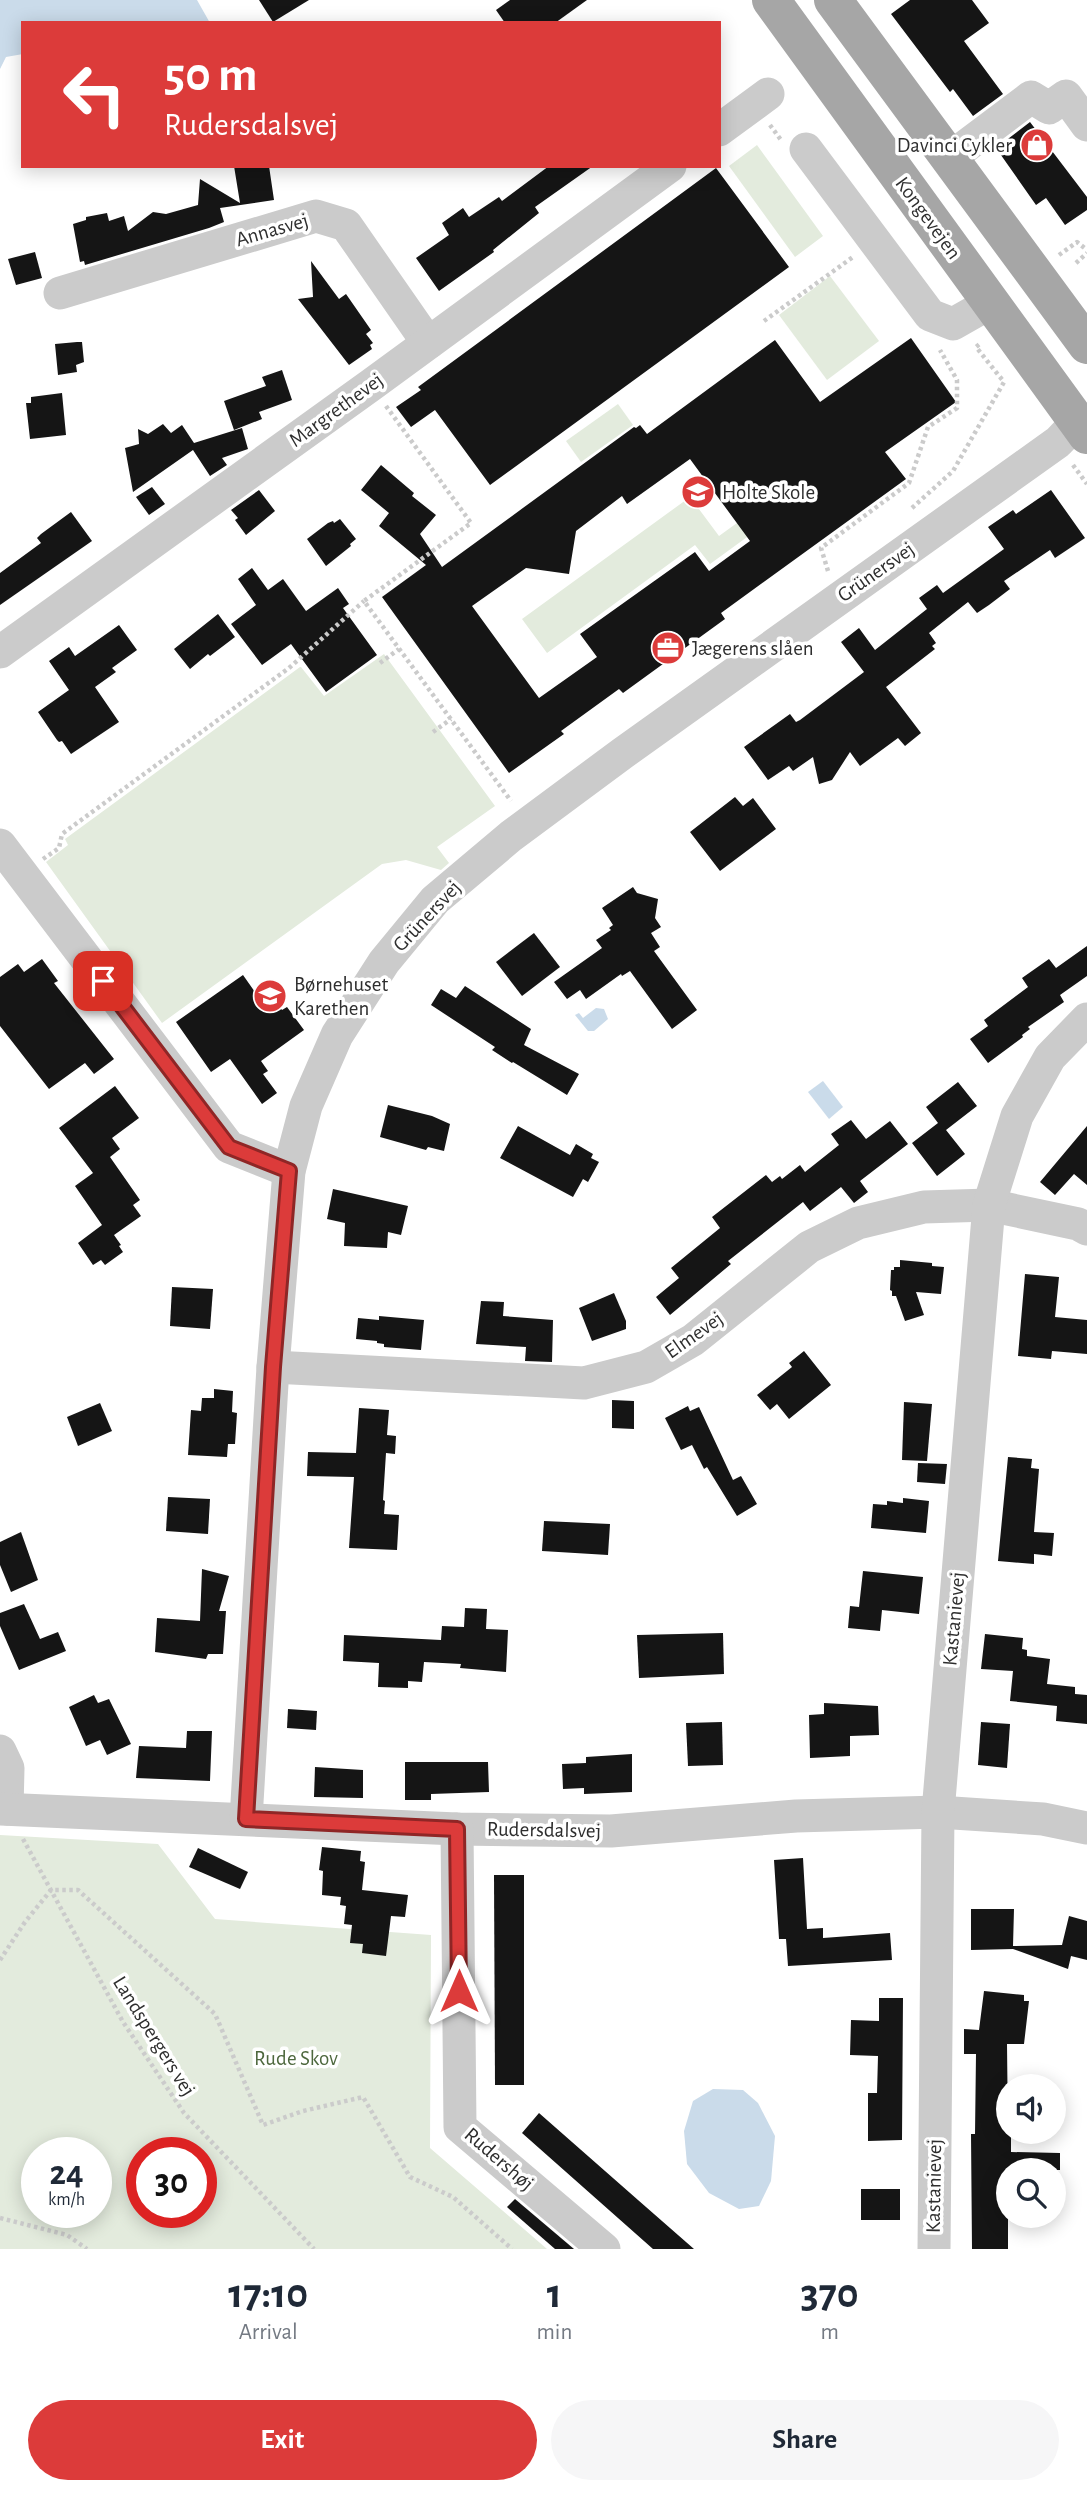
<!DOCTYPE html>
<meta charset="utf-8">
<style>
:root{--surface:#fff;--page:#f6f6f7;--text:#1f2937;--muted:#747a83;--accent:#dc3b3a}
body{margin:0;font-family:"Alegreya Sans",sans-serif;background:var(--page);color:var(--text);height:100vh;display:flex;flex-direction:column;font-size:26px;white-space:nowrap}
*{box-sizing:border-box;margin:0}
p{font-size:23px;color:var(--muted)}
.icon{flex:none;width:38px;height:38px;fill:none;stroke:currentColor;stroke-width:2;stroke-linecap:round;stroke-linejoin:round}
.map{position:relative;height:2249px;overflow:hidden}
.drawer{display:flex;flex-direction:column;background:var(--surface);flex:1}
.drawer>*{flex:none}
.hud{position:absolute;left:21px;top:21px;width:700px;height:147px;border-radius:0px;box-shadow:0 4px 18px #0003;background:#dc3b3a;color:#fff;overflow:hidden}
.fabs{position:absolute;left:996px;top:2074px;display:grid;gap:14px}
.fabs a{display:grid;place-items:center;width:70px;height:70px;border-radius:50%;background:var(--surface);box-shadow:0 4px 18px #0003;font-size:35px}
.speed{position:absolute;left:21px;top:2137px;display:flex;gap:14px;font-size:35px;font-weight:700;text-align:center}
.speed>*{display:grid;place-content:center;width:91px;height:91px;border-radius:50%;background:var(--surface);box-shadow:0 4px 18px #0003;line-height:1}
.speed small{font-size:18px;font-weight:400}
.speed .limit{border:10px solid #d22;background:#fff;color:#111}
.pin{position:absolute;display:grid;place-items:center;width:60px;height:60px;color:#fff;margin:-30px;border-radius:14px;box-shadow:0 4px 10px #0006}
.me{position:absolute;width:77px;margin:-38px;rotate:0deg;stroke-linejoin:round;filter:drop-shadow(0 0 5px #0008)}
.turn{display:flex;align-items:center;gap:24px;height:147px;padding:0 28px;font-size:32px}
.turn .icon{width:91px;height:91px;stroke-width:2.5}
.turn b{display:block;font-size:49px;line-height:60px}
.eta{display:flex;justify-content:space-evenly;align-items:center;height:119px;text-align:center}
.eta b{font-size:42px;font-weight:700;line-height:49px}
.button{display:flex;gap:14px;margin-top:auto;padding:14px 28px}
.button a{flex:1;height:80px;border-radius:42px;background:var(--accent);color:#fff;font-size:28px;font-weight:700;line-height:80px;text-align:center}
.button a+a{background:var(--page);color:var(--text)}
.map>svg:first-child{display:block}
.green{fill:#e3ebdd;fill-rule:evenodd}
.water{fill:#cadbea}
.building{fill:#151515;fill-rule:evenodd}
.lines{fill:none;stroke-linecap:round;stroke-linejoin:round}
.path{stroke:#cbcbcb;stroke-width:4.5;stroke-dasharray:3.5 3.5;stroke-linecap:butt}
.minor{stroke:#cbcbcb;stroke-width:33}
.major{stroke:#a6a6a6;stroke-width:38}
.route-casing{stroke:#8f2626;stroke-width:18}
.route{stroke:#dc3b3a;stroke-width:12}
.labels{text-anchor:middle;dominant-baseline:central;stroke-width:7;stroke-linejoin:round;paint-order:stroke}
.poi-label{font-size:21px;fill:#2e2e2e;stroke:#fff;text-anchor:start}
.street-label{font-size:21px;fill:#2e2e2e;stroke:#fff}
.park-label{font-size:21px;fill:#4e683e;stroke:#fff}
</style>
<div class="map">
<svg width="1087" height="2249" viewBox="0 0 1087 2249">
<rect width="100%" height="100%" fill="#fff"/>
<g class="green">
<polygon points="757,145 823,236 795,257 729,166"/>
<polygon points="830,276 879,341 827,380 779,315"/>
<polygon points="618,404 633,425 581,462 566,441"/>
<polygon points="690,497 719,536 766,502 776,516 710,564 695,545 547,653 522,619"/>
<polygon points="384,654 495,806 437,847 449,863 441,870 406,860 382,864 162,1023 46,862 68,845 65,839 300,667 301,667 324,696"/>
<path d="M 0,1835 L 158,1844 L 215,1919 L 431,1935 L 430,2148 L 547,2249 L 0,2249 ZM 37,2152 L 96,2152 L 96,2212 L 37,2212 ZM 142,2152 L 201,2152 L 201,2212 L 142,2212 Z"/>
</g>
<g class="water">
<polygon points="0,0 197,0 210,23 23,23 23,54 6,57 0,69"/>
<polygon points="596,1008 604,1009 608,1019 594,1031 588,1031 575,1015 579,1013 583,1018"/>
<polygon points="823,1081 843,1107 829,1119 808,1092"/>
<polygon points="713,2089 743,2090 758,2103 775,2136 771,2181 759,2206 739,2209 709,2193 687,2164 684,2131 693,2101"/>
</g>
<g class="building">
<polygon points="259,0 309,0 273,22"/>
<polygon points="510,0 587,0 555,23 505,23 496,10"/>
<polygon points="910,0 972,0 989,23 964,41 1003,94 973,116 953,89 950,92 891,14"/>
<polygon points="1030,122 1087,197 1087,210 1065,225 1046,198 1036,205 996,148"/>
<polygon points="234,166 269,166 274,200 220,208 224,222 209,228 85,265 84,261 80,262 73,224 86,220 86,217 107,213 109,221 124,216 128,231 153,212 166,214 198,205 200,179 240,203"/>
<polygon points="549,166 593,166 535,207 539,213 493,250 494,252 439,291 416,258 449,235 442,223 463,208 469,217 499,197 502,201"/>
<polygon points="716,168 789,267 490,485 435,410 411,427 396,407 421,390 418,387"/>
<polygon points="35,252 42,278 16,285 8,259"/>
<polygon points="311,261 339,299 346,294 371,330 366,334 373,343 370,345 372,349 349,365 298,299 313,297"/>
<path d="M 911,338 L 956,402 L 885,452 L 906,479 L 721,613 L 725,619 L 623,693 L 619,689 L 561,731 L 564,734 L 509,773 L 382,597 L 426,565 L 379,526 L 389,513 L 361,490 L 381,465 L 414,493 L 412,496 L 436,515 L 420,534 L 442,567 L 634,427 L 636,428 L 640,425 L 647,434 L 775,340 L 820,402 ZM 690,459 L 750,541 L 709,571 L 695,552 L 580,634 L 597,657 L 539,698 L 472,606 L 526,568 L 569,574 L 576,531 L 622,496 L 627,504 Z"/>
<polygon points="77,342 82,342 84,362 76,365 77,372 58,375 55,344"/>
<polygon points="282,370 292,400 259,412 262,419 234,430 224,401 266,386 262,377"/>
<polygon points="62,393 66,435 30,439 26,403 31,403 31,397"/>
<polygon points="163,424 171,433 182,425 194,443 242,428 248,449 222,458 227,465 210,476 193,450 133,492 125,448 139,444 138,429 148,434"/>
<polygon points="152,487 165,504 149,515 136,497"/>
<polygon points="259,490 275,511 246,535 235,520 238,518 231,510"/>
<polygon points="1051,490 1085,538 1055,558 1050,550 1004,581 1010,589 989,605 977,613 968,602 929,633 936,643 932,646 935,649 886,687 921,733 905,746 898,738 860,766 850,752 832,780 819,784 813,757 793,771 789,766 768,780 744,747 790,714 796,722 800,720 864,672 841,642 859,628 875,650 927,609 919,598 937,585 943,593 1004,549 988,527 1013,510 1016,514"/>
<polygon points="71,512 92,541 0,605 0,573 41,543 37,538 41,534"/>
<polygon points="340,519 356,539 350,544 351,546 326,566 307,539 328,523 333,521 334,523"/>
<polygon points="252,568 268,590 283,579 306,611 338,588 349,604 343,608 377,655 326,692 291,644 262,665 231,624 256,605 238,579"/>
<polygon points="218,614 235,637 210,656 208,654 190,669 174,649"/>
<polygon points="119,625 137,650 112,668 116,672 95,687 119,722 71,754 62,741 59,742 57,740 38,712 69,690 49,661 69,647 75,656"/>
<polygon points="735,797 743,806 753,798 776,829 720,871 690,832"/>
<polygon points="633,887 637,893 658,899 655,918 661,927 651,933 660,947 654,951 697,1010 672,1029 630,971 622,976 621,974 586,999 580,990 567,999 554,982 602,948 596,940 611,930 609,928 613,925 602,908"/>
<polygon points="534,933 560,967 522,996 496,962"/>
<polygon points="1087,946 1087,976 1060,995 1064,1002 1028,1027 1030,1029 1022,1035 1023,1037 988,1063 970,1039 988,1026 984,1020 1028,987 1022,978 1049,959 1056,968"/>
<polygon points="42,959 58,981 54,983 114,1059 94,1074 85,1063 49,1089 0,1026 0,977 18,964 24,972"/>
<polygon points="243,975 257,995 262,992 268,999 271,996 282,1010 287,1007 304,1030 261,1061 268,1071 263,1074 277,1093 262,1104 230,1059 211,1072 176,1022"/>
<polygon points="465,986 531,1029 524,1045 579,1074 567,1095 513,1062 512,1063 492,1050 495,1047 431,1005 441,989 456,998"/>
<polygon points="958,1082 977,1106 946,1130 965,1154 937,1176 912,1143 938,1123 926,1107"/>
<polygon points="115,1086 139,1118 112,1138 120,1149 110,1157 140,1200 133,1205 141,1216 114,1235 121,1245 119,1246 123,1252 105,1265 101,1260 93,1265 78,1243 102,1225 75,1186 93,1173 59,1128"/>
<polygon points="388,1105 432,1116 450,1124 444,1151 428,1147 426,1150 380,1137"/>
<polygon points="851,1120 866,1139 890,1121 908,1144 860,1181 868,1192 854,1203 841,1187 810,1211 803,1202 728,1261 731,1264 670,1315 656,1297 679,1278 671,1268 720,1228 712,1217 766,1175 772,1182 780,1176 782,1179 800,1165 805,1172 839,1145 831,1134"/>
<polygon points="518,1126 570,1155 576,1144 593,1154 591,1158 599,1162 588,1182 583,1179 573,1197 500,1158"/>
<polygon points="1087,1126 1087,1185 1074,1174 1055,1195 1040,1182"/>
<polygon points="333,1189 408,1206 401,1235 388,1232 387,1248 344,1246 345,1223 327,1219"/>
<polygon points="900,1260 932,1263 932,1266 944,1267 941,1294 916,1292 924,1315 905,1321 896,1296 892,1296 892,1291 890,1290 891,1270 894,1270 894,1267 900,1267"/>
<polygon points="1025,1274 1059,1277 1055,1317 1087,1320 1087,1354 1052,1351 1051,1359 1018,1356"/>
<polygon points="172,1287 213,1289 210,1329 170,1326"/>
<polygon points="614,1293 626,1321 626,1329 592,1341 579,1308"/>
<polygon points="481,1301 504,1302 503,1316 553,1320 552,1362 525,1361 526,1347 476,1344"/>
<polygon points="379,1316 424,1320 421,1350 384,1347 384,1344 377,1343 377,1341 356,1339 358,1318 379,1320"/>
<polygon points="804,1351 831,1385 789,1419 777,1404 770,1410 757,1395 792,1367 789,1363"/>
<polygon points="214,1389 233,1391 232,1412 237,1413 235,1444 228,1444 227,1457 188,1455 191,1410 201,1411 202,1398 214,1398"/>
<polygon points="612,1400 634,1401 634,1429 612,1428"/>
<polygon points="904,1402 932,1404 927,1461 902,1460"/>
<polygon points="100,1403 112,1431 78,1446 67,1417"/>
<polygon points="688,1406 690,1411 699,1407 733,1480 741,1476 757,1504 737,1516 707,1467 704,1469 692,1445 681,1450 665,1418"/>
<polygon points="359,1408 389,1410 387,1435 396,1436 395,1454 386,1453 383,1500 385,1501 384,1514 399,1515 397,1550 349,1548 354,1477 307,1476 308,1452 356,1453"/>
<polygon points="1008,1457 1032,1459 1031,1468 1039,1469 1034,1532 1054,1533 1052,1556 1034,1554 1034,1564 998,1561"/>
<polygon points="918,1463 947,1464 945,1484 917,1482"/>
<polygon points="168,1497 210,1499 208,1534 166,1531"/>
<polygon points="903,1498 929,1501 926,1533 871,1528 873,1504 887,1505 887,1501 903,1503"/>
<polygon points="544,1521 610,1524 608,1555 542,1551"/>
<polygon points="21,1532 38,1580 11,1592 0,1565 0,1542"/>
<polygon points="202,1569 229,1576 219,1611 226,1611 223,1654 208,1654 206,1659 155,1652 157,1618 200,1621"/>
<polygon points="863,1571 923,1577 919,1614 882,1610 880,1631 848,1628 850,1606 859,1607"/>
<polygon points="24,1604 40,1639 58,1632 66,1651 19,1670 0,1626 0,1613"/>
<polygon points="465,1608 487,1609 486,1629 508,1630 506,1672 460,1668 461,1664 424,1662 422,1682 408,1681 408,1688 378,1687 379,1663 343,1661 344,1635 441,1640 442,1626 464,1627"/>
<polygon points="723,1633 724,1674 639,1678 637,1635"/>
<polygon points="985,1634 1023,1638 1022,1649 1027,1650 1027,1656 1050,1659 1047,1684 1075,1687 1075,1694 1087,1695 1087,1724 1056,1721 1057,1706 1010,1701 1013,1671 981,1669"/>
<polygon points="94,1695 98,1703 109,1699 131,1744 107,1755 100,1740 86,1746 69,1707"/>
<polygon points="824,1703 878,1706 879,1735 850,1736 850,1756 810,1758 809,1715 824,1714"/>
<polygon points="288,1709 317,1711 316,1730 287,1728"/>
<polygon points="722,1722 723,1765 688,1766 686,1723"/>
<polygon points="981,1722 1010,1724 1007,1768 978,1765"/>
<polygon points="187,1731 212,1731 210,1781 136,1778 139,1746 186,1748"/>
<polygon points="632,1754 632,1792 584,1794 584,1788 563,1789 562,1764 586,1763 586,1757"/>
<polygon points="405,1762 488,1762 489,1792 431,1794 431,1800 405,1800"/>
<polygon points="315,1767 363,1770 363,1798 314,1797"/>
<polygon points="322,1847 361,1851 360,1861 365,1862 362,1890 408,1895 405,1917 391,1916 386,1956 362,1953 363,1944 350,1943 352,1925 344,1924 346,1906 340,1905 341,1897 322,1895 323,1871 319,1870"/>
<polygon points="198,1848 248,1872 240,1889 189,1867"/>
<polygon points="803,1858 807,1929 823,1928 823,1938 890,1933 892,1960 788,1966 786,1939 779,1939 774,1860"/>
<polygon points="494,1875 524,1875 524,2085 495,2085"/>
<polygon points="971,1909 1014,1909 1013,1946 1062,1945 1069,1916 1087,1921 1087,1960 1071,1956 1068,1969 1013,1949 971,1950"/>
<polygon points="984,1991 1024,1995 1024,2001 1029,2001 1024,2044 1007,2044 1008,2135 1011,2135 1011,2152 1060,2153 1060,2170 1008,2170 1008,2249 972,2249 971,2134 975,2134 976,2054 964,2054 964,2029 979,2030"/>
<polygon points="879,1998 903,1998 902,2140 868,2141 868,2093 877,2093 878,2056 850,2055 851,2020 879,2021"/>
<polygon points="539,2113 638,2200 694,2249 653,2249 522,2133"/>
<rect x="861" y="2189" width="39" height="31"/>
<polygon points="515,2199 574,2249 555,2249 507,2207"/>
</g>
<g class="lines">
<g class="path">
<polyline points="770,125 781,140"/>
<polyline points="1059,255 1077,242 1087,250"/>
<polyline points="1076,263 1087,253"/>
<polyline points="764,321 853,257"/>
<polyline points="386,406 471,523 364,601 511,801"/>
<polyline points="1073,465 1087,484"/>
<polyline points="912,508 953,471 1004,382 976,347 981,343"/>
<polyline points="828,571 821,548 909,483 928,427 957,408 957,380 940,350"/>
<polyline points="380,663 399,649"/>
<polyline points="433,732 451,719"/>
<polyline points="43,859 59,848 62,834 289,668 364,601"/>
<polyline points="23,1839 123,2022 184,2113 314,2249"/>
<polyline points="0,1960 25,1922 51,1890 78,1890 215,2014 263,2125 303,2111 363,2097 410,2177 453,2197 512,2249"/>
<polyline points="0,2218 67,2235 87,2249"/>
</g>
<g class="minor">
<polyline points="719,130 768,94"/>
<polyline points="806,149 930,315 953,324 990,303"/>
<polyline points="950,158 1031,97 1049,108 1066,96 1087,125"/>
<polyline points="60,293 316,216 346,225 428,343"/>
<polyline points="0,652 371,385 670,166"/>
<polyline points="0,845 229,1147 289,1171"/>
<polyline points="273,1367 584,1383 646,1367 693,1340 809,1247 858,1223 924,1207 989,1205 1078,1224 1087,1229"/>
<polyline points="0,1751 8,1768 7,1809"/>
<polyline points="0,1809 457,1829 611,1831 796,1816 938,1812 1043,1819 1087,1828"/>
<polyline points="246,1819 273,1367 289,1171 306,1106 337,1035 384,962 435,900 511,836 623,753 1058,442 1077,422"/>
<polyline points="457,1829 460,2127 604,2249"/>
<polyline points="934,2249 938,1812 989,1205 1017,1116 1050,1057 1087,1019"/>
</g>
<g class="major">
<polyline points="771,0 1087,435"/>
<polyline points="833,0 1087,345"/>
</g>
</g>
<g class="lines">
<defs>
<polyline id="route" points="103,981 229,1147 289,1171 273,1367 246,1819 457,1829 459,1991"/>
</defs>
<use href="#route" class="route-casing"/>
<use href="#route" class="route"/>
</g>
<defs>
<symbol id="shop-disc" viewBox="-11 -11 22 22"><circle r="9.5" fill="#dc3b3a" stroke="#fff"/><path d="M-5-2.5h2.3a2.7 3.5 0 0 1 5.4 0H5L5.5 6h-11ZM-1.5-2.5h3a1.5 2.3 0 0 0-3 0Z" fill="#fff"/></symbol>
<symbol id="school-disc" viewBox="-11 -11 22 22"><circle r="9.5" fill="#dc3b3a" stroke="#fff"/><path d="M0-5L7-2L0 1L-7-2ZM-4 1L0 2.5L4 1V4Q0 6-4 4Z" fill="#fff"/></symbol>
<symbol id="office-disc" viewBox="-11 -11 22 22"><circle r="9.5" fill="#dc3b3a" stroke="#fff"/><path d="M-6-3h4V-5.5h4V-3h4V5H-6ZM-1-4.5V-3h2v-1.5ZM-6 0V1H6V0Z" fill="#fff"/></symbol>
</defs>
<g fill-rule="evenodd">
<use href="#shop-disc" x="1018" y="126" width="38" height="38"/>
<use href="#school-disc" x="679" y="473" width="38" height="38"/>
<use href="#office-disc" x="649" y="629" width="38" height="38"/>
<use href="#school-disc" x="251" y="977" width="38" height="38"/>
</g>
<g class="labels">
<g class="poi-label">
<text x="1012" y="145" text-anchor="end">Davinci Cykler</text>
<text x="722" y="492">Holte Skole</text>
<text x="692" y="648">Jægerens slåen</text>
<text x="294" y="984">Børnehuset<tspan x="294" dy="24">Karethen</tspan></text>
</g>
<g class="street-label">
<text transform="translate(928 218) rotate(54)">Kongevejen</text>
<text transform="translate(272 230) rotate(-16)">Annasvej</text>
<text transform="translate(336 410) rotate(-36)">Margrethevej</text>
<text transform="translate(876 572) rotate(-35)">Grünersvej</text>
<text transform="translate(427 916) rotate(-47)">Grünersvej</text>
<text transform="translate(694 1335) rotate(-35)">Elmevej</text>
<text transform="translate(954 1619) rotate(-85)">Kastanievej</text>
<text transform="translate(544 1830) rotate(1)">Rudersdalsvej</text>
<text transform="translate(154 2036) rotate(58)">Landspergers vej</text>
<text transform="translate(499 2159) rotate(41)">Rudershøj</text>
<text transform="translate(934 2186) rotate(-89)">Kastanievej</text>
</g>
<g class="park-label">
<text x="296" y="2058">Rude Skov</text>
</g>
</g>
</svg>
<div class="fabs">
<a><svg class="icon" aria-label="sound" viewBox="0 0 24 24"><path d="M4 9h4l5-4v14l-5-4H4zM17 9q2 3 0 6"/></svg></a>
<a><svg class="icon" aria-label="search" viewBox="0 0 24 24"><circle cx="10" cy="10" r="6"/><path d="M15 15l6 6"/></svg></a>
</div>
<div class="speed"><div>24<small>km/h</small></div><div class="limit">30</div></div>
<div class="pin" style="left:103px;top:981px;background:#d93025"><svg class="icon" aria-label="arrive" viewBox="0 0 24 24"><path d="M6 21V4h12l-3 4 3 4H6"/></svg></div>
<svg class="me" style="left:459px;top:1991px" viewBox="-20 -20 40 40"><path d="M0-17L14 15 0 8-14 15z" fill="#dc3b3a" stroke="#fff" stroke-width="4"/></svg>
<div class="hud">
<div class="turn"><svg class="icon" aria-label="left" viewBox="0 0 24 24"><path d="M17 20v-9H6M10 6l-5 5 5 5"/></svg><div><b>50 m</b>Rudersdalsvej</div></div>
</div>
</div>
<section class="drawer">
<div class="eta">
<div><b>17:10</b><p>Arrival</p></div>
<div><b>1</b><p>min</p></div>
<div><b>370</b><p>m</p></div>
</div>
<div class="button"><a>Exit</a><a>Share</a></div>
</section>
